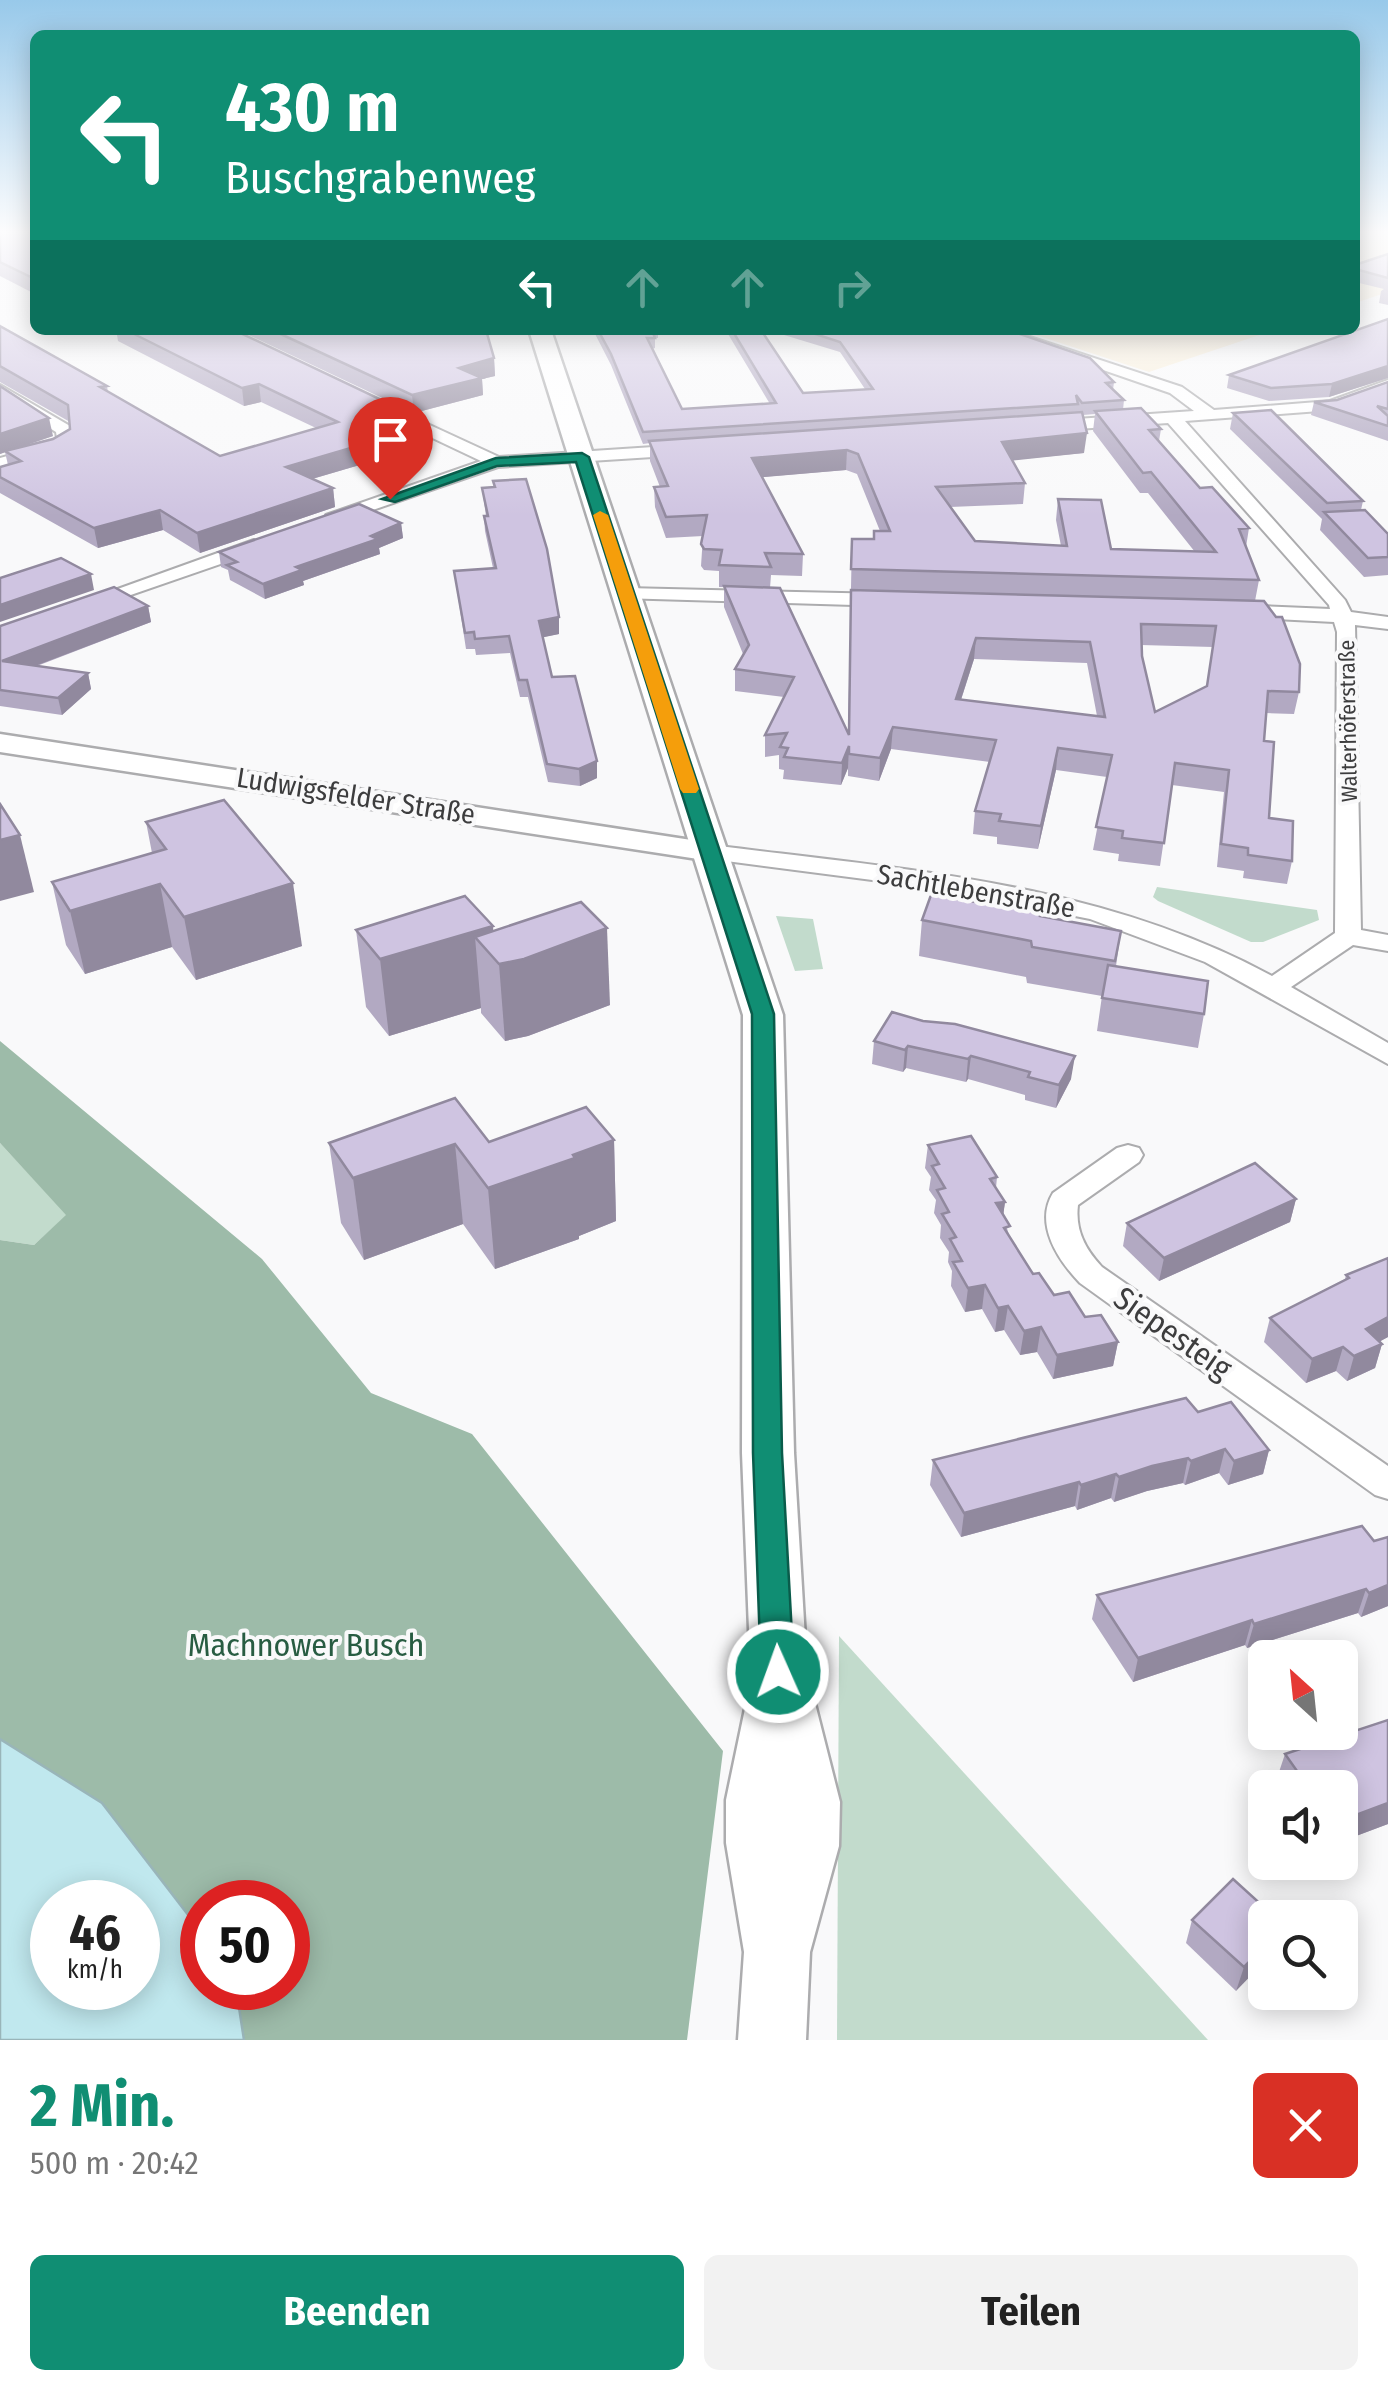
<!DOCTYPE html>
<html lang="de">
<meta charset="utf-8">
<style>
:root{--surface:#fff;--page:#f2f2f2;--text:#222;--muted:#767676;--accent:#108e73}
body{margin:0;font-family:"Fira Sans Condensed",sans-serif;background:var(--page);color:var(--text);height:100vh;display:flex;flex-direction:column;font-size:38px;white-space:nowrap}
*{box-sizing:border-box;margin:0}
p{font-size:32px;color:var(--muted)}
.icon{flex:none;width:55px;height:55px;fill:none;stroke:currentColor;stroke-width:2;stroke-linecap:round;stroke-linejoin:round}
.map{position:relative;height:2040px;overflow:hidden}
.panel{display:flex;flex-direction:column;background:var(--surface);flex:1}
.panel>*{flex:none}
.hud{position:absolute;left:30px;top:30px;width:1330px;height:305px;border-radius:15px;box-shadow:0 5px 25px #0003;background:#108e73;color:#fff;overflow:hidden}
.needle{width:65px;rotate:333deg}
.fabs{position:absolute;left:1248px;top:1640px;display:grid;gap:20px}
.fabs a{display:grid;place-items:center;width:110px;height:110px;border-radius:15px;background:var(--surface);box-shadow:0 5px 25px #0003;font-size:50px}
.speed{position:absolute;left:30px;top:1880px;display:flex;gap:20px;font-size:50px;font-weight:700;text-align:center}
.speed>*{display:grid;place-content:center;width:130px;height:130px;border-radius:50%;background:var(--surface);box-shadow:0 5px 25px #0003;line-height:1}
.speed small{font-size:25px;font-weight:400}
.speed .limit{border:15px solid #d22;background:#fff;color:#111}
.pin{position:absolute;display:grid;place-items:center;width:85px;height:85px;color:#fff;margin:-102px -42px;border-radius:50% 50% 50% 0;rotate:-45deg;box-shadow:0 0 10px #0007}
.pin .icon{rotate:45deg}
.me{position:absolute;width:110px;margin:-55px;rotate:358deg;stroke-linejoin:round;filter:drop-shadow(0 0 8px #0008)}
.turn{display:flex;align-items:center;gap:35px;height:210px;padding:0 30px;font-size:45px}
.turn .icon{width:130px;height:130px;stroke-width:2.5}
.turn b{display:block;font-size:70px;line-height:85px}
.lanes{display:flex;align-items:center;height:95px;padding:0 30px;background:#0003;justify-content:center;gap:50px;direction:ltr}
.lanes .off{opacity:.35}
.round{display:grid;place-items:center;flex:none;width:105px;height:105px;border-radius:15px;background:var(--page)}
.summary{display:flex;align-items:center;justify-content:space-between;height:170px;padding:0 30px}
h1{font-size:60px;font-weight:700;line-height:75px;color:var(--accent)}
.action{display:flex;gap:20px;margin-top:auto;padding:20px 30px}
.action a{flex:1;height:115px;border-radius:15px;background:var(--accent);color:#fff;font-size:40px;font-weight:700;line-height:115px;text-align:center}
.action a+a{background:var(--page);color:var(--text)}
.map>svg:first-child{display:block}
.medical{fill:#f8eed9}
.green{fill:#c2dbcc}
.forest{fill:#9dbba9}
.water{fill:#c0e8ee;stroke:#99b5b9;stroke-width:2.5;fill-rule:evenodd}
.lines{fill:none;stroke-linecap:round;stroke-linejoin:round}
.minor-casing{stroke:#acacae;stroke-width:4}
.tertiary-casing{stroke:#acacae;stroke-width:5}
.secondary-casing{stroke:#acacae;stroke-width:5}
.minor{fill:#fff;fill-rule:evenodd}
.tertiary{fill:#fff;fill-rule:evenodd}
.secondary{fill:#fff;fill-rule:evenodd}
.wall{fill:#b2a9c2;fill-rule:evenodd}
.shaded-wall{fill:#91899e}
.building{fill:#cfc4e1;stroke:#91899e;stroke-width:2.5;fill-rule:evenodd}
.route{fill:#108e73;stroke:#0a5c4b;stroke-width:2.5}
.slow{fill:#f59e0b}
.labels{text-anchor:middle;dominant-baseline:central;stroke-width:8;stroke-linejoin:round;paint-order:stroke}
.far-street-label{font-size:22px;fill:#3d3d3e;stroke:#f9f9fa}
.street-label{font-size:28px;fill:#3d3d3e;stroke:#f9f9fa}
.near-street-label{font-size:32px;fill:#3d3d3e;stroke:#f9f9fa}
.near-park-label{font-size:32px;fill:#285c42;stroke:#f9f9fa}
</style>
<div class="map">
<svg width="1388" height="2040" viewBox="0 0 1388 2040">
<rect width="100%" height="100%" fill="#f9f9fa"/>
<g class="medical">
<polygon points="1355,231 1388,231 1388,292 1355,303"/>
<polygon points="1021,330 1274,330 1149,372"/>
</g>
<g class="green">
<polygon points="1157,887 1317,910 1319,920 1263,942 1251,942 1158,901 1153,897"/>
<polygon points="776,916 813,919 823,969 795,971"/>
<polygon points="0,1143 67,1215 34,1245 0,1240"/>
<polygon points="839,1636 1208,2040 837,2040"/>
</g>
<polygon class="forest" points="0,1041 262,1259 371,1393 472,1434 723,1751 687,2040 244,2040 236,1988 288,1988 288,1902 202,1902 202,1933 102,1803 0,1739 0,1240 34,1245 66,1215 0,1143"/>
<path class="water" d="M 0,1739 L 102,1803 L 202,1933 L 202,1988 L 236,1988 L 244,2040 L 0,2040 ZM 52,1902 L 138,1902 L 138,1988 L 52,1988 Z"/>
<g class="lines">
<defs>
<g id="minor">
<path d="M 987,330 L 1009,330 L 1182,387 L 1214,410 L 1330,401 L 1388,380 L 1388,390 L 1333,410 L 1185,421 L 1345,600 L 1351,612 L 1388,617 L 1388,629 L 1355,625 L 1361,930 L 1388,935 L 1388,951 L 1353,945 L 1291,987 L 1388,1043 L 1388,1064 L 1205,962 L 1090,919 L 934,888 L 711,859 L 699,852 L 711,845 C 902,869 1099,882 1272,976 L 1335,933 L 1337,632 L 1334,622 L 1235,617 L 1225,611 L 1235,605 L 1330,609 L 1329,605 L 1168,423 L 1047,431 L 1039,426 L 1047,421 L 1194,411 L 1170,393 Z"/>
<polygon points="0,385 70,426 72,444 56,454 0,468 0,458 44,446 57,438 56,432 0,397"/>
<polygon points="354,390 499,457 684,445 692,450 684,455 498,467 332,524 326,523 326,515 481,461 348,398 348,392"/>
<polygon points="254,540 263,546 261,550 93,608 86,610 76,604"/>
<polygon points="626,588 887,594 897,600 887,606 619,598 619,590"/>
<path d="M 1128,1145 L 1139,1148 L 1143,1155 L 1139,1162 L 1078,1205 C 1075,1230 1085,1249 1102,1267 L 1388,1466 L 1388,1499 L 1375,1495 L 1080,1283 C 1058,1260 1034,1224 1053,1193 L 1117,1148 Z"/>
</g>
<polygon id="tertiary" points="0,734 711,843 722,845 727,852 722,859 711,861 0,752"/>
<polygon id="secondary" points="529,330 551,330 783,1015 794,1453 807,1672 840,1802 839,1846 810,1952 806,2040 738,2040 744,1952 726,1843 726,1800 751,1680 742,1453 743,1015"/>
</defs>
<use href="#minor" class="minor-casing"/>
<use href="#tertiary" class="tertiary-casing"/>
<use href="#secondary" class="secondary-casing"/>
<use href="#minor" class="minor"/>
<use href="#tertiary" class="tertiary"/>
<use href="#secondary" class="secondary"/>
</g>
<g class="wall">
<polygon points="0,231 35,231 35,294 0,276"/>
<polygon points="1388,254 1388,305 1379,303 1381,291 1384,289 1355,282 1355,265"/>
<polygon points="1388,319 1388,378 1329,397 1269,401 1227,388 1229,375"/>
<polygon points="0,326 107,386 108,392 220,456 316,428 261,402 244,406 118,341 117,335 107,330 234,330 386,402 388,420 397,454 312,479 333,488 335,507 200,553 163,530 98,548 0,493 0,467 8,465 5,452 0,454 0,386 53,436 21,447 53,439 70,429 70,422 0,382"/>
<polygon points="238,330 486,330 494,358 495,376 482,379 483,395 414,413"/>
<path d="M 593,330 L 658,330 L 658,338 L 655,338 L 655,348 L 652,349 L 682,409 L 770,404 L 728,334 L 728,330 L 761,330 L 803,393 L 865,389 L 840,352 L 784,335 L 782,330 L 1008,330 L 1114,382 L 1113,390 L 1124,400 L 1123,410 L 1161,429 L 1159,441 L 1200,488 L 1249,528 L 1246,547 L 1259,580 L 1255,601 L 1299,692 L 1294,714 L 1266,713 L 1264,741 L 1269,818 L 1292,861 L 1287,884 L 1243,878 L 1244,871 L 1217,867 L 1224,792 L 1172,785 L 1160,866 L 1118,861 L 1119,854 L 1093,850 L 1107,777 L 1056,770 L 1038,849 L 997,844 L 997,837 L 973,834 L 975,811 L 990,762 L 891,749 L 879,781 L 848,776 L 848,768 L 841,785 L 783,779 L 784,770 L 779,769 L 779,755 L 765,757 L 765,735 L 784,697 L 735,691 L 735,669 L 743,654 L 724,607 L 724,587 L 719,587 L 719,571 L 704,570 L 701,566 L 703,536 L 666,538 L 655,507 L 654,487 L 660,487 L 650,461 L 650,443 L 643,444 L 611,365 ZM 1095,414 L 1093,431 L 1140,493 L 1148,493 L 1195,552 L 1111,549 L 1058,499 L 1056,520 L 1061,546 L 975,541 L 950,507 L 1023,504 L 1025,483 L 1012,460 L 1084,453 L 1083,415 ZM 846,470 L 857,474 L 880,531 L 874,539 L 852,539 L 848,733 L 770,588 L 771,575 L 802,576 L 803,554 L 762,477 ZM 1141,645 L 1213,647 L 1207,686 L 1155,712 L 1142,656 ZM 974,659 L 1087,663 L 1097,716 L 961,700 Z"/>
<polygon points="1388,382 1388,441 1311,415 1314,402 1337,400"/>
<polygon points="1233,413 1363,501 1361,510 1388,534 1388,575 1364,577 1320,530 1322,519 1230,429"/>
<polygon points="493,481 559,617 559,634 543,637 552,677 597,761 597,778 580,786 548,782 528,697 520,697 510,653 476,655 475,649 466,649 454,571 493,568 485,531 484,516 486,516 482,488 494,487"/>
<polygon points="401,523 403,538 379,548 380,554 303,581 304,585 265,599 230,580 228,570 221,567 219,552"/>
<polygon points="148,606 151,622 37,666 88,673 91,689 62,715 0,706 0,626"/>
<polygon points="146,822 302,946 196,980 172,947 85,974 66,945 52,882 152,853"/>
<polygon points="1041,916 1121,931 1116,966 1204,1014 1198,1048 1097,1031 1102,996 1027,983 1026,977 919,956 922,920"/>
<polygon points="493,926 493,931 610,1005 528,1036 505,1041 481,1013 481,1008 389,1036 366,1007 356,930"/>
<polygon points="892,1012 1071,1079 1056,1108 1025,1100 1025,1095 968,1079 966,1082 906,1068 903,1072 872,1064 874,1041"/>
<polygon points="614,1140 616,1221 579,1236 579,1239 495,1269 463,1224 364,1260 341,1223 329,1143"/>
<polygon points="928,1145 997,1177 996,1188 1005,1202 1003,1215 1009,1235 1033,1274 1054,1295 1118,1342 1113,1366 1053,1379 1037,1352 1020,1355 1004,1330 995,1332 982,1309 965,1312 951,1286 952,1271 948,1262 949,1252 940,1238 941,1225 934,1213 936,1200 929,1190 931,1177 925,1168"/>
<polygon points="1296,1199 1290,1222 1159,1281 1123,1246 1127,1223"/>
<polygon points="1388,1258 1388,1337 1380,1341 1382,1344 1375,1368 1347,1381 1336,1371 1306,1383 1264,1342 1270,1318 1345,1279 1346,1275"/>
<polygon points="1198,1412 1269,1450 1263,1474 1228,1485 1219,1473 1185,1485 1183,1483 1147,1491 1114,1502 1111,1498 1077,1510 1075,1506 961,1537 930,1485 933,1460"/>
<polygon points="1388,1537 1388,1606 1361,1617 1358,1613 1247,1648 1245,1645 1133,1682 1092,1619 1097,1595 1374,1541"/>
<polygon points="1388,1720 1388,1824 1340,1842 1340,1788 1284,1788 1277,1778 1285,1754"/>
<polygon points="1276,1918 1236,1991 1186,1943 1192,1920"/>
</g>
<g class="shaded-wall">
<polygon points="494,358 495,376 482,379 483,395 414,413 412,395 459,368"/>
<polygon points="1388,366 1388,378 1329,397 1332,384"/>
<polygon points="259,384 261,402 244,406 242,388"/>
<polygon points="386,402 388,420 380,404"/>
<polygon points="49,418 53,436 0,454 0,434"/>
<polygon points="1087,433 1084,453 1000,462 1002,442"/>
<polygon points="395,435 397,454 288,486 286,467"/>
<polygon points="847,450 846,470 752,478 752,458"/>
<polygon points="333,488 335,507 200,553 197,533"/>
<polygon points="160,510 163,530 98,548 94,528"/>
<polygon points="401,523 403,538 379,548 380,554 303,581 304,585 265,599 263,584 296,567"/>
<polygon points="91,574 94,590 0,622 0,605"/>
<polygon points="148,606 151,622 6,677 2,661"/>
<polygon points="559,617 559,634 540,638 539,621"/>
<polygon points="976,638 974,659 954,721 956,699"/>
<polygon points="88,673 91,689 62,715 58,698"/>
<polygon points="893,727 891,749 879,781 880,758"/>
<polygon points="849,746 848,768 841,785 842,763"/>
<polygon points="1058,748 1056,770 1038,849 1041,826"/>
<polygon points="597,761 597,778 580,786 579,769"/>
<polygon points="20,835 34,892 0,901 0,840"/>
<polygon points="293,883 302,946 196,980 184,917"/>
<polygon points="160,884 172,947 85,974 70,911"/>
<polygon points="493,926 495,959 475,937 481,1008 389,1036 380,959"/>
<polygon points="607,928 610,1005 528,1036 505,1041 499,964"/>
<polygon points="908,1046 906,1068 903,1072 905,1050"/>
<polygon points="971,1056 968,1079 966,1082 968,1059"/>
<polygon points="1075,1056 1071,1079 1056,1108 1059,1085"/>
<polygon points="614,1140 616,1221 579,1236 579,1239 495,1269 488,1188"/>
<polygon points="455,1144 463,1224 364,1260 353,1178"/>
<polygon points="1296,1199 1290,1222 1159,1281 1164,1258"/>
<polygon points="1005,1202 1002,1225 996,1203"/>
<polygon points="985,1285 982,1309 965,1312 968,1288"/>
<polygon points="1008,1306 1004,1330 995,1332 998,1308"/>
<polygon points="1388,1317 1388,1337 1359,1353 1366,1329"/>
<polygon points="1041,1327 1037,1352 1020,1355 1024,1331"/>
<polygon points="1118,1342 1113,1366 1053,1379 1057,1355"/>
<polygon points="1382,1344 1375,1368 1347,1381 1354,1356"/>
<polygon points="1343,1347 1336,1371 1306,1383 1312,1359"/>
<polygon points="1225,1449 1219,1473 1185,1485 1191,1461"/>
<polygon points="1269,1450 1263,1474 1228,1485 1234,1461"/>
<polygon points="1188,1458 1183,1483 1147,1491 1114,1502 1119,1477 1152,1466"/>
<polygon points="1116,1474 1111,1498 1077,1510 1081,1485"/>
<polygon points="1079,1482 1075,1506 961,1537 964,1513"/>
<polygon points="1388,1585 1388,1606 1361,1617 1369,1593"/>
<polygon points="1366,1589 1358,1613 1247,1648 1254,1624"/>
<polygon points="1252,1620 1245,1645 1133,1682 1138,1658"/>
<polygon points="1388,1803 1388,1824 1340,1842 1340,1821"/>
<polygon points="1265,1946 1265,1961 1236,1991 1244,1967"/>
</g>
<g class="building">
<polygon points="0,231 27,231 35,234 35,232 35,279 0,262"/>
<polygon points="1388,254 1388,278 1355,269 1355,265"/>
<polygon points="1388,319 1388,366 1332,384 1271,388 1229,375"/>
<polygon points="0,326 107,386 100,387 220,456 338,422 259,384 242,388 126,330 234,330 386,402 380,404 395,435 286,467 333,488 197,533 160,510 94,528 0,477 0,467 21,461 5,451 53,439 70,429 68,405 0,366"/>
<polygon points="272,330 486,330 494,358 459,368 482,378 412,395"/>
<polygon points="598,330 652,330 655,338 647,338 682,409 776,403 732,330 761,330 803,393 873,389 840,342 803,330 1008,330 1090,358 1114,382 1106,383 1124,400 1082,403 1076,395 1078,404 643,432 611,354"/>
<polygon points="1388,382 1388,409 1377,406 1388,416 1388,426 1314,402 1337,400"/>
<polygon points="0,386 49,418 0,434"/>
<polygon points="1141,408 1161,429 1149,430 1200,488 1212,487 1249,528 1239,529 1259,580 851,569 852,539 874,539 874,531 890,531 858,454 847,450 752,458 803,554 765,553 771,567 719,565 722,550 704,549 701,544 707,515 666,517 654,487 668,486 649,441 1082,412 1087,433 1002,442 1025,483 936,487 975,541 1067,546 1058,499 1101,500 1111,549 1216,552 1151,472 1143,473 1095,411"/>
<polygon points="1271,410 1363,501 1327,503 1233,413"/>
<polygon points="526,479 547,549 559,617 539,621 552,677 575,676 597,761 579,769 547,764 527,680 519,680 509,636 475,639 474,632 465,633 454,571 496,568 484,516 488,516 482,488 495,487 493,481"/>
<polygon points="359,504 401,523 371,536 378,539 296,567 302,570 263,584 227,565 237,562 219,552"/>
<polygon points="1365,510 1388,534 1388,557 1368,558 1324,512"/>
<polygon points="61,558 91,574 0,605 0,578"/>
<path d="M 724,586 L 780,588 L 849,735 L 851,590 L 1264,601 L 1276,617 L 1282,617 L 1300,664 L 1299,692 L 1268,691 L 1264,741 L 1274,742 L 1269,818 L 1293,821 L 1292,861 L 1248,855 L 1248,848 L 1221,844 L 1229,770 L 1175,763 L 1164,843 L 1122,838 L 1123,831 L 1096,827 L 1112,755 L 1058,748 L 1041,826 L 999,821 L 1001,814 L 975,811 L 996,740 L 893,727 L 880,758 L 849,754 L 849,746 L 842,763 L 784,757 L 788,748 L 780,747 L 787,733 L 765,735 L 794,677 L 735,669 L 749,645 ZM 1141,624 L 1216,626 L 1207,686 L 1155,712 L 1142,656 ZM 976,638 L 1090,642 L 1105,717 L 956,699 Z"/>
<polygon points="114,587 148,606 2,661 88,673 58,698 0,690 0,626"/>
<polygon points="224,800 293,883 184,917 160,884 70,911 52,882 166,849 146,822"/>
<polygon points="0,804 20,835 0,840"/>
<polygon points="931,895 1041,912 1040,916 1121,931 1115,961 1032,947 1031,941 922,920"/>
<polygon points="465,896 493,926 380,959 356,930"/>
<polygon points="581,902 607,928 524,959 499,964 475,937"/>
<polygon points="1108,965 1208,981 1204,1014 1102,998"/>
<polygon points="892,1012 923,1021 955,1024 1075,1056 1059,1085 1028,1077 1030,1072 971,1056 968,1059 908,1046 905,1050 874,1041"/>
<polygon points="455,1098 489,1142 586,1107 614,1140 573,1155 575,1158 488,1188 455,1144 353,1178 329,1143"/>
<polygon points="971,1136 997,1177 990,1179 1005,1202 996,1203 1010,1226 1004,1228 1033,1274 1039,1273 1054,1295 1069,1292 1085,1317 1101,1315 1118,1342 1057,1355 1041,1327 1024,1331 1008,1306 998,1308 985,1285 968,1288 953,1262 962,1261 950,1239 956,1237 942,1214 949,1212 937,1190 945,1188 932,1166 939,1164 928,1145"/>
<polygon points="1255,1163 1296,1199 1164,1258 1127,1223"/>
<polygon points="1388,1258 1388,1317 1366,1329 1382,1344 1354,1356 1343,1347 1312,1359 1270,1318 1349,1278 1346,1275"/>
<polygon points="1186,1398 1198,1412 1231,1402 1269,1450 1234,1461 1225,1449 1191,1461 1188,1458 1152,1466 1119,1477 1116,1474 1081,1485 1079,1482 964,1513 933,1460"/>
<polygon points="1362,1526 1374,1541 1388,1537 1388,1585 1369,1593 1366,1589 1254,1624 1252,1620 1138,1658 1097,1595"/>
<polygon points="1388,1720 1388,1803 1340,1821 1340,1788 1309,1788 1285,1754"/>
<polygon points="1233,1879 1276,1918 1265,1918 1265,1946 1244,1967 1192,1920"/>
</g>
<linearGradient id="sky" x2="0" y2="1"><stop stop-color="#98c9ea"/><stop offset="0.45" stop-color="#fcfcfd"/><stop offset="1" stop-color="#fcfcfd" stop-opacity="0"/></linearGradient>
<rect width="1388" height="516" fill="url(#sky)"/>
<polygon class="route" points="582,453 589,457 774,1014 782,1453 794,1672 789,1682 778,1686 766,1682 761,1672 753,1453 752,1014 576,462 497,466 395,502 382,499 496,458"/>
<polygon class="slow" points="600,511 608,515 699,789 696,793 683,793 680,789 593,515"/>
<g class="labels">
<g class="far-street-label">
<text transform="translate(1348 721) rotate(-91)">Walterhöferstraße</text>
</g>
<g class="street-label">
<text transform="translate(356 796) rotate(9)">Ludwigsfelder Straße</text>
<text transform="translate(976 891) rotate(10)">Sachtlebenstraße</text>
</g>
<g class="near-street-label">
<text transform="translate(1173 1333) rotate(35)">Siepesteig</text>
</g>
<g class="near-park-label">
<text x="306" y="1645">Machnower Busch</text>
</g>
</g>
</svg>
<div class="fabs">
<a><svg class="needle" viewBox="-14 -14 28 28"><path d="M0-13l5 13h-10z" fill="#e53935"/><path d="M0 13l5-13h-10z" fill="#767676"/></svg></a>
<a><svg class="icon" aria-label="sound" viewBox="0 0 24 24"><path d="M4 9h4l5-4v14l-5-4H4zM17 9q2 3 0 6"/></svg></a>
<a><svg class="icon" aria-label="search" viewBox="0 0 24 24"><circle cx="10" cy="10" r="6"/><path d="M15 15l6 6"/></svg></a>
</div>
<div class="speed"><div>46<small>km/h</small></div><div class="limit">50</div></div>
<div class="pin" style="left:390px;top:499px;background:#d93025"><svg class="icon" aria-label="arrive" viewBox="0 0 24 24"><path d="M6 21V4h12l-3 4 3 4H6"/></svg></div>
<svg class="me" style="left:778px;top:1672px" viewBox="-20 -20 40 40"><circle r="17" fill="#108e73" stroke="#fff" stroke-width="3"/><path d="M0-11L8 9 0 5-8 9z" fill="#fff"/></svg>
<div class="hud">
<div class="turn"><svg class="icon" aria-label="left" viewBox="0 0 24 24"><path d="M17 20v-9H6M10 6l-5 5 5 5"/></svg><div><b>430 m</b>Buschgrabenweg</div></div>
<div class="lanes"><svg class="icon" aria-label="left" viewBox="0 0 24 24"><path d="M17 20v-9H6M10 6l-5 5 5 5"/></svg><svg class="icon off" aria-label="ahead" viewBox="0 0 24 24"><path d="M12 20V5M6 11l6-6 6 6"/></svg><svg class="icon off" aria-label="ahead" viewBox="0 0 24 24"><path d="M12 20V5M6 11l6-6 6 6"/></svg><svg class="icon off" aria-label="right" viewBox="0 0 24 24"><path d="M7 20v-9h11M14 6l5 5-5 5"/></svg></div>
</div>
</div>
<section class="panel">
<div class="summary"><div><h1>2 Min.</h1><p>500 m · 20:42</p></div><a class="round" style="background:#d93025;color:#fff"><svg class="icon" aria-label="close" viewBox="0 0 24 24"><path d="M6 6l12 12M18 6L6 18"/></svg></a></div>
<div class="action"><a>Beenden</a><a>Teilen</a></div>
</section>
